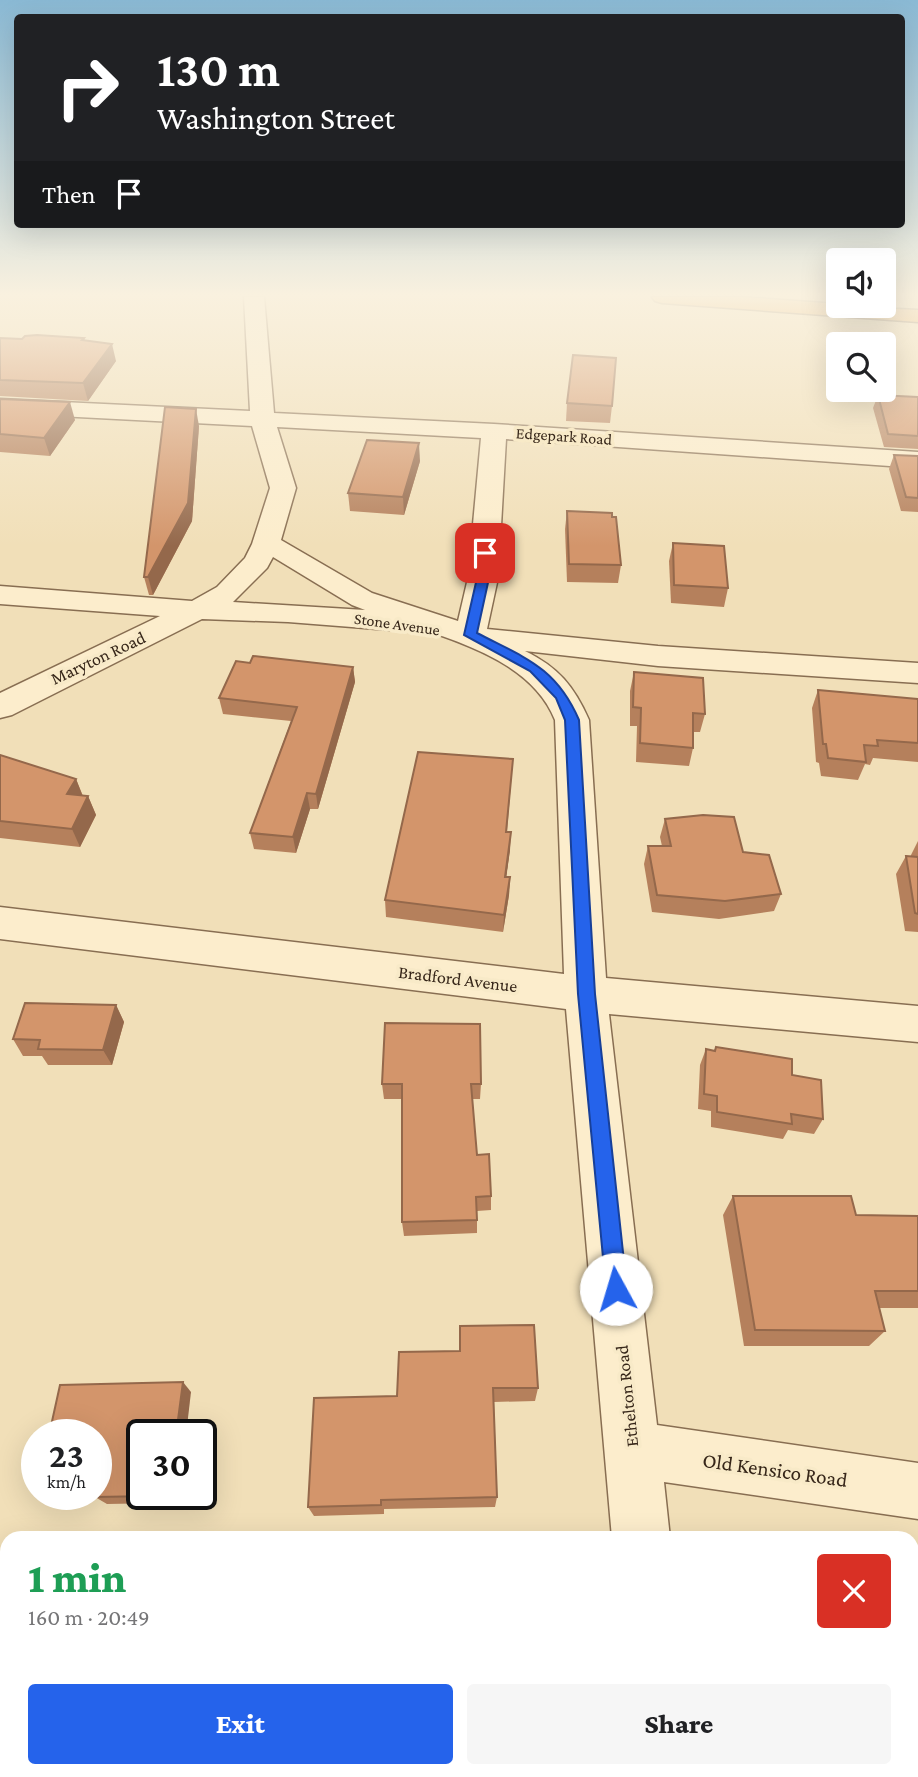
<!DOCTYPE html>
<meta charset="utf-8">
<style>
:root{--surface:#fff;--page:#f6f6f6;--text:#202124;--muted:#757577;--accent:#2563eb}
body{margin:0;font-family:"Crimson Pro",serif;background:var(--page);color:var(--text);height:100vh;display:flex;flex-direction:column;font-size:26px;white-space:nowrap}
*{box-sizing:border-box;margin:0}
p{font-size:23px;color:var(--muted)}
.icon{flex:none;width:38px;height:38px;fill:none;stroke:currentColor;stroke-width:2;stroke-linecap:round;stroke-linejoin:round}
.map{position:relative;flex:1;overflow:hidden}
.panel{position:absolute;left:0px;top:1531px;width:919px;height:247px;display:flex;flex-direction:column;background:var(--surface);border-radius:21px 21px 0 0;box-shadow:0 7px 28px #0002}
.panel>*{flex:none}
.banner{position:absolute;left:14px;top:14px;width:891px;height:214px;border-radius:7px;box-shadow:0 7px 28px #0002;background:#202124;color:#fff;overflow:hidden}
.tools{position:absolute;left:826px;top:248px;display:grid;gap:14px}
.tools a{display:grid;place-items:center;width:70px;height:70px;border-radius:7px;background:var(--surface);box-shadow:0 7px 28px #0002;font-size:35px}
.speed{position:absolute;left:21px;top:1419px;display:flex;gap:14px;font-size:35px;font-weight:700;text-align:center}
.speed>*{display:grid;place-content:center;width:91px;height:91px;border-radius:50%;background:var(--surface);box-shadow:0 7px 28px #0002;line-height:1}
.speed small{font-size:18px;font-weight:400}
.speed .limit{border:4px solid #111;border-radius:10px;background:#fff;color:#111}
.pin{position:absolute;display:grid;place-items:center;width:60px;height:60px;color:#fff;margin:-30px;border-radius:14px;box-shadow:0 4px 10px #0006}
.me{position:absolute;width:77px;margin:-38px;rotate:354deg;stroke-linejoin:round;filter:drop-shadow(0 0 5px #0008)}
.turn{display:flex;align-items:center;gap:24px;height:147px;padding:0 28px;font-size:32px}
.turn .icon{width:91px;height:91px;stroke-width:2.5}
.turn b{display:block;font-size:49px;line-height:60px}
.then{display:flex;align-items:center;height:66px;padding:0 28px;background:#0003;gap:14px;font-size:26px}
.round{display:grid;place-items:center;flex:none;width:74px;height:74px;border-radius:7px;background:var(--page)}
.headline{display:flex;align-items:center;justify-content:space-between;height:119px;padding:0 28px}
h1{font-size:42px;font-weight:800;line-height:52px;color:#1e9e55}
.action{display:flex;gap:14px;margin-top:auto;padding:14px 28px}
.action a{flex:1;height:80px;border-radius:7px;background:var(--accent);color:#fff;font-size:28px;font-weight:800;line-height:80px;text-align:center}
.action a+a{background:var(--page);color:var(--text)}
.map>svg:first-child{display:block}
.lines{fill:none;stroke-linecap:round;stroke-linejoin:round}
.minor-casing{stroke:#886e52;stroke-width:3}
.highway-casing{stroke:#553c28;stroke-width:3}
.minor{fill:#fcedcc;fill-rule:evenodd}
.highway{fill:#ea9d3f;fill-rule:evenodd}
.wall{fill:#b5805c}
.shaded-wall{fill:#94684b}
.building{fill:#d3956b;stroke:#94684b;stroke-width:2}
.route{fill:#2563eb;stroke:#184099;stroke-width:2}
.labels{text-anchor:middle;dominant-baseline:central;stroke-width:7;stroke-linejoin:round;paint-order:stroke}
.far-street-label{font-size:16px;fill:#362619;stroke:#f8eac8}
.street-label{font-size:18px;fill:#362619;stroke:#f8eac8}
.near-street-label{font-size:21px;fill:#362619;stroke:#f8eac8}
</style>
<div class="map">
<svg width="918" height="1777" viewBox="0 0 918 1777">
<rect width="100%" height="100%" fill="#f1dfb8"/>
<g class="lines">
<defs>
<g id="minor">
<path d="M 244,297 L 264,297 L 274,413 L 494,424 L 918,452 L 918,468 L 506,439 L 498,578 L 487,629 L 658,646 L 918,663 L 918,683 L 658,666 L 525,651 C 558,667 574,686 589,720 L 606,978 L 918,1006 L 918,1042 L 609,1014 L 657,1425 L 918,1463 L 918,1519 L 664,1482 L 670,1538 L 612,1538 L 566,1009 L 0,939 L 0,907 L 564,974 L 555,720 C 532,662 459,642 404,623 L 401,628 L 390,630 L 288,622 L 202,619 L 12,715 L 0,718 L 0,693 L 160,616 L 0,604 L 0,586 L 192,601 L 217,587 L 245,558 L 252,544 L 270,488 L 252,426 L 0,413 L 0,399 L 250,411 ZM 277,427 L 481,438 L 468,578 L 458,621 L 372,593 L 281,540 L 296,488 ZM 273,557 L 352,605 L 365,610 L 233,602 L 267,568 Z"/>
<rect x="0" y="1672" width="7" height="64"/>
<polygon points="632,1771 698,1771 699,1777 633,1777"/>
</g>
<polygon id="highway" points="652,297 742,297 838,304 838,306 918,310 918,322 662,303 655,301"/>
</defs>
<use href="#minor" class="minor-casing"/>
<use href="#highway" class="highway-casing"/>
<use href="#minor" class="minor"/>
<use href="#highway" class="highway"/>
</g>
<g class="wall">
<polygon points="0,338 22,339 84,338 85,340 116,361 88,401 0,396"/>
<polygon points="878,395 918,397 918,449 884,447 873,408"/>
<polygon points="0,399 75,420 50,456 0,452"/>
<polygon points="567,403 612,406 610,423 566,421"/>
<polygon points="199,426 192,521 153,595 149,595 144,577"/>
<polygon points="894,455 918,456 918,512 901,511 889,469"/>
<polygon points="420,461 404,515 350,511 348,493"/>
<polygon points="567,511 612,517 621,565 618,583 567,582 565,529"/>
<polygon points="673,543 728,588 724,607 671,603 669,561"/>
<polygon points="250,663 353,667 355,682 318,809 310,809 296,853 254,849 250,833 291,721 223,714 219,698"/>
<polygon points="634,672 705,714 700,732 693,732 693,748 689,766 636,762 637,726 630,726 630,691"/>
<polygon points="818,690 918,699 918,762 873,758 870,765 865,764 858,780 821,776 819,763 816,762 812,708"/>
<polygon points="0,755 76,779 83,796 88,796 96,815 80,847 0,838"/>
<polygon points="513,759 507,832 510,850 506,877 510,877 509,895 503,932 386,917 385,900"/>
<polygon points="665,819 743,852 781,894 774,911 719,919 652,912 644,864 648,846 662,846 660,837"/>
<polygon points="918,841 918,932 905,931 896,874 906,856 910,857"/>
<polygon points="116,1005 124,1022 112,1065 48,1065 42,1056 23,1056 13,1039"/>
<polygon points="706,1049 823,1119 814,1134 788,1130 783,1139 711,1127 711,1111 698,1109 700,1065"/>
<polygon points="382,1084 481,1084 480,1099 472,1099 477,1155 491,1196 491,1210 477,1211 477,1233 404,1236 402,1222 402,1099 384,1099"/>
<polygon points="733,1196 856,1215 918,1216 918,1308 879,1308 885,1331 869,1346 744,1346 723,1215"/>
<polygon points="460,1351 538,1388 535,1401 494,1402 497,1497 495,1507 384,1509 384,1514 314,1516 308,1507 397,1396"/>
<polygon points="191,1392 142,1494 164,1494 163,1503 107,1504 95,1497 96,1494 96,1435"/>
<polygon points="840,1771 912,1771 918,1777 841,1777"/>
</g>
<g class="shaded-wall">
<polygon points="112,344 116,361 88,401 83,383"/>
<polygon points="70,402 75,420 50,456 44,438"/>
<polygon points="196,409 199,426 192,521 153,595 148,577"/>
<polygon points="419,443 420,461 404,515 403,497"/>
<polygon points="353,667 355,682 318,809 316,794"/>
<polygon points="76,779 83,797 67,794"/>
<polygon points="307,793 310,809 296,853 293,837"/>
<polygon points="88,796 96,815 80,847 72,829"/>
<polygon points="511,832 510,850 504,894 505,877"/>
<polygon points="510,877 509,895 503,932 504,915"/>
<polygon points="116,1005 124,1022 112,1065 103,1050"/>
<polygon points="183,1382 191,1392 186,1435 176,1435"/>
<polygon points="154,1494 164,1494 163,1503 153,1496"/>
</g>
<g class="building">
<polygon points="37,335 84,338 82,340 112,344 83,383 0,380 0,338 22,339 25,336"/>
<polygon points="573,355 616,358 612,406 567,403"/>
<polygon points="878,395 918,397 918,436 888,434"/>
<polygon points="0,399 70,402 44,438 0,434"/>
<polygon points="165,407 196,409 188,503 148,577 144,577"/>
<polygon points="367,440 419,443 403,497 348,493"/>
<polygon points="894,455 918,456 918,498 906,497"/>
<polygon points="567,511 612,513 612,517 616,517 621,565 569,564"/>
<polygon points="673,543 724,546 728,588 674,585"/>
<polygon points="253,656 353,667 316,794 307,793 293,837 250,833 297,707 219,698 236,661 250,663"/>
<polygon points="634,672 703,678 705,714 693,713 693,748 640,743 641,708 633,707"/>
<polygon points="818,690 918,699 918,743 877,740 878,746 864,745 866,762 828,758 826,744 823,744"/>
<polygon points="418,752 513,759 506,832 511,832 505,877 510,877 504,915 385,900"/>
<polygon points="0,755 76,779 67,794 88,796 72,829 0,821"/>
<polygon points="703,815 734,817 743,852 769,855 781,894 725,901 657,895 648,846 671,846 665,819"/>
<polygon points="906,856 918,857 918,914 915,913"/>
<polygon points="25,1003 116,1005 103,1050 38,1049 40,1040 13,1039"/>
<polygon points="385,1023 480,1024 481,1084 471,1084 477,1155 489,1154 491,1196 476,1197 477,1220 402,1222 402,1084 382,1084"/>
<polygon points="716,1047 792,1059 792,1075 821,1080 823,1119 791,1114 792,1124 717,1112 717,1096 704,1094 706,1049 715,1051"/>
<polygon points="733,1196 851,1196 856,1215 918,1216 918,1291 875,1291 885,1331 755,1330"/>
<polygon points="534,1325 538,1388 493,1388 497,1497 381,1500 381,1505 308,1507 314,1398 397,1396 399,1352 460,1351 460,1326"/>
<polygon points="183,1382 176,1435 142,1435 142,1494 154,1494 153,1496 95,1497 97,1480 96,1480 96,1435 49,1435 60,1385"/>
<polygon points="912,1595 918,1595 918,1777 860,1777 859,1771 912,1771"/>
</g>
<linearGradient id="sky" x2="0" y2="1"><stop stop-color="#8ab9d4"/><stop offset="0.54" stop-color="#f9f1df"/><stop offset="1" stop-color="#f9f1df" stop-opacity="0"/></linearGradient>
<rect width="918" height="546" fill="url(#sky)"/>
<path class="route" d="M 485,550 L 490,553 L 489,578 L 477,633 C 525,658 556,667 579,720 L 595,994 L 627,1289 L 624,1296 L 616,1299 L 609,1296 L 606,1289 L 578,994 L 565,720 L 556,698 L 530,671 L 464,635 L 477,578 L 479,553 Z"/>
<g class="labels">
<g class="far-street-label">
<text transform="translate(564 436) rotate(4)">Edgepark Road</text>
<text transform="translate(397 624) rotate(8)">Stone Avenue</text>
</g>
<g class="street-label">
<text transform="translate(98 658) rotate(-25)">Maryton Road</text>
<text transform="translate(458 979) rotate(7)">Bradford Avenue</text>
<text transform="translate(627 1396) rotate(-96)">Ethelton Road</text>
</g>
<g class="near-street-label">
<text transform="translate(775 1470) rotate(8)">Old Kensico Road</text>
</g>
</g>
</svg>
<div class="tools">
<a><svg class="icon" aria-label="sound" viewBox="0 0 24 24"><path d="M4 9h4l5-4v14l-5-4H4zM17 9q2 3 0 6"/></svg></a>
<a><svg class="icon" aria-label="search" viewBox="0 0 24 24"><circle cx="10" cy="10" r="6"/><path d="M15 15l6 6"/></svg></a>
</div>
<div class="speed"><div>23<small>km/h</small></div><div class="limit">30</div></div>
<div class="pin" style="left:485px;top:553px;background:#d93025"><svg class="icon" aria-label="arrive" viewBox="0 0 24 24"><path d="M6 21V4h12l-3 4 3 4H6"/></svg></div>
<svg class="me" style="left:616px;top:1289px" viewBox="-20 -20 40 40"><circle r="19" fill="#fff"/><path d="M0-13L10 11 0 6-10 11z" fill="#2563eb"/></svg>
<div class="banner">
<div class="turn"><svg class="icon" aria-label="right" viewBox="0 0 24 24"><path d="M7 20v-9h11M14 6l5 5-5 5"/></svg><div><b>130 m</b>Washington Street</div></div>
<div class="then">Then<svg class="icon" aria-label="arrive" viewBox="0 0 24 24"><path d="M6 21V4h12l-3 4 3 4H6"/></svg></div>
</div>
<section class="panel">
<div class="headline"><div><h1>1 min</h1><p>160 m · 20:49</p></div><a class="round" style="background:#d93025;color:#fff"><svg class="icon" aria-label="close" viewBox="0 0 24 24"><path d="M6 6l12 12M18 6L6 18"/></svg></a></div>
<div class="action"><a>Exit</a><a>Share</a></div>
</section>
</div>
